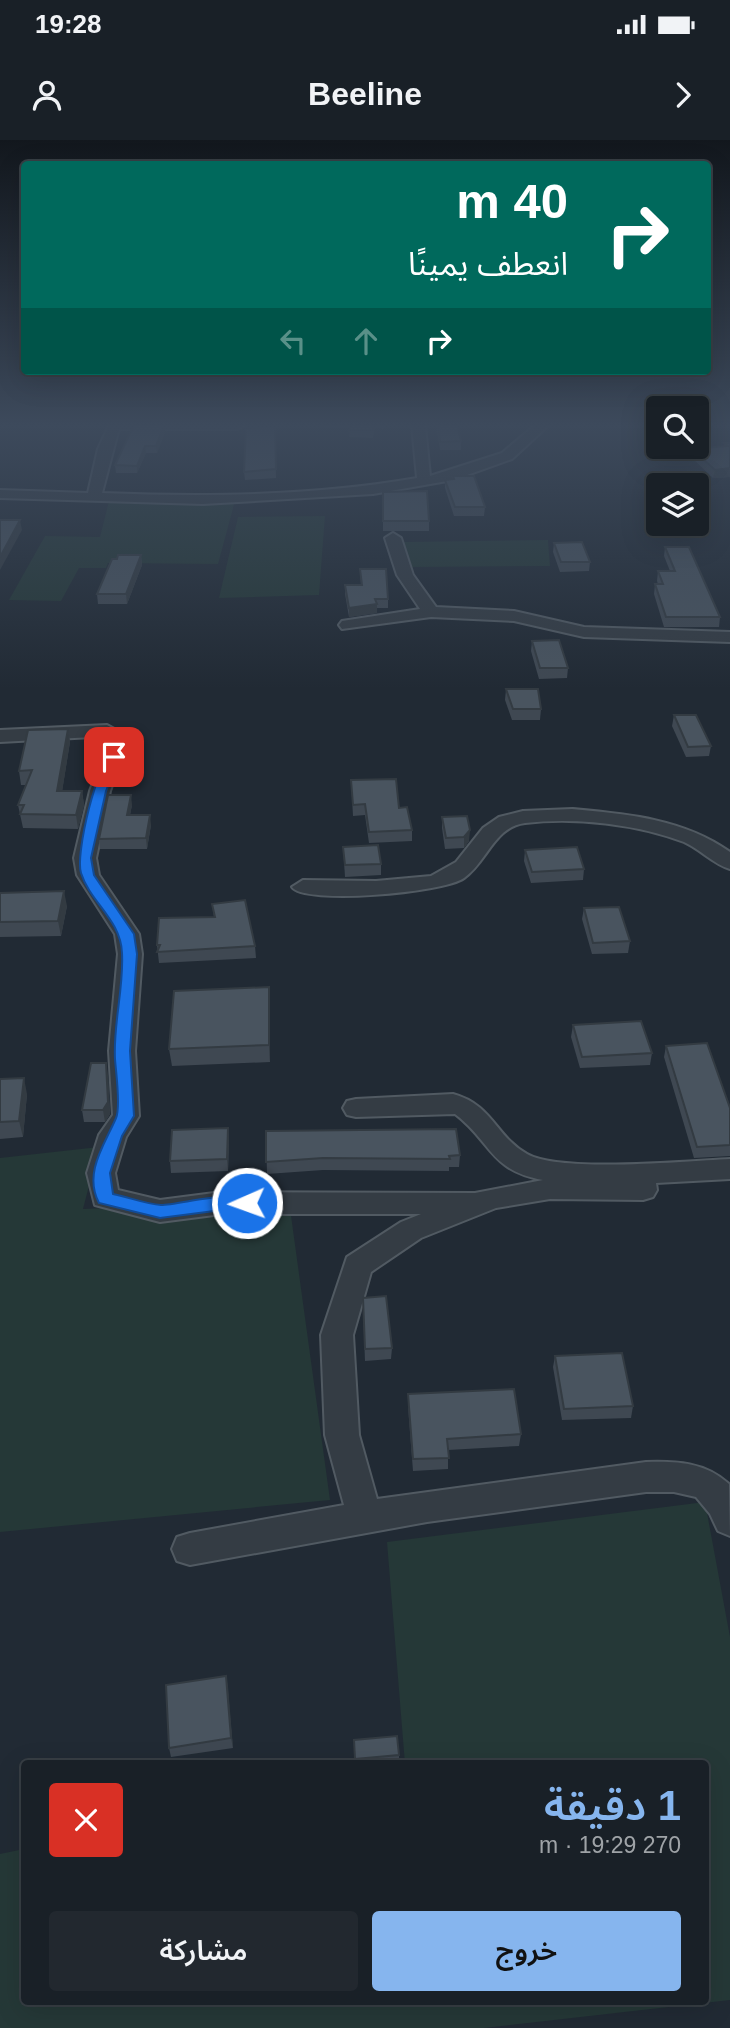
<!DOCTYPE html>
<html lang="ar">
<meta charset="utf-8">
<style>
:root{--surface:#192027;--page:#22282f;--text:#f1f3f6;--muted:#9fa3a7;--line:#373e44;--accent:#86b5ee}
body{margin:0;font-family:Helvetica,"Noto Sans Arabic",sans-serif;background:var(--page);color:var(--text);direction:rtl;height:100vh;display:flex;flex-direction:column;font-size:26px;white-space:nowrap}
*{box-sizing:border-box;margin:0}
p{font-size:23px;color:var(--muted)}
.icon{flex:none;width:38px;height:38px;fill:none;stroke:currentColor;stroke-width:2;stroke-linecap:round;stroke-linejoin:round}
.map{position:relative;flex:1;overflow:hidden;direction:ltr}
.sheet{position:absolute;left:21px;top:1620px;width:688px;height:245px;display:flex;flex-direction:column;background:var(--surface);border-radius:7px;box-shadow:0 7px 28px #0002,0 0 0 2px var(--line);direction:rtl}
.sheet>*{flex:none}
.banner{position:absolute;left:21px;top:21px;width:690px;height:214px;border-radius:7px;box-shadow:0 7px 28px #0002,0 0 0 2px var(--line);direction:rtl;background:#00695c;color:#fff;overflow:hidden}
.tools{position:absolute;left:646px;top:256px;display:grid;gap:14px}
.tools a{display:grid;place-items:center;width:63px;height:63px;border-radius:7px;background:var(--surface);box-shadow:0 7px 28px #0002,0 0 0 2px var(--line);font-size:35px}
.pin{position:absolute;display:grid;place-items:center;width:60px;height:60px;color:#fff;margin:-30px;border-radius:14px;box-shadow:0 4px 10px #0006}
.me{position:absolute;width:77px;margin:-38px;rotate:268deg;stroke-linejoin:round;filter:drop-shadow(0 0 5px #0008)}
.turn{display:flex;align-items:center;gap:24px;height:147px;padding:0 28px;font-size:32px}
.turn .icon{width:91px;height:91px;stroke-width:2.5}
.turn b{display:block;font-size:49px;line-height:60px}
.lanes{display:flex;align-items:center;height:66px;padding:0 28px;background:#0003;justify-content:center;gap:35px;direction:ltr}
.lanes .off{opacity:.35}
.round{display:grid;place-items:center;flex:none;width:74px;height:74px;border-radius:7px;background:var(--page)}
.headline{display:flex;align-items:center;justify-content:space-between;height:119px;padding:0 28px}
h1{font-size:42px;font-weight:600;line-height:52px;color:var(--accent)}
.cta{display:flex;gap:14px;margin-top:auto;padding:14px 28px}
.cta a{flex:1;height:80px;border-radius:7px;background:var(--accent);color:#111;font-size:28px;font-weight:600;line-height:80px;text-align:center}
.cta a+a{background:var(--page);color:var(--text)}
.status{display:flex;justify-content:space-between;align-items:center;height:49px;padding:0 35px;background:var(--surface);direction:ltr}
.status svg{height:19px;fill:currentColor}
header{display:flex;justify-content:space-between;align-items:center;height:91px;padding:0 28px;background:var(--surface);font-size:32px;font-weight:600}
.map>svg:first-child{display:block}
.green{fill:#253837}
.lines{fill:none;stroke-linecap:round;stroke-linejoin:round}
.street-casing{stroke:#515a62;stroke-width:4}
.street{fill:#343c44;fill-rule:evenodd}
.wall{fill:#3f4852}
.shaded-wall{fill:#333b42}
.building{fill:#49545f;stroke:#333b42;stroke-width:2}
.route{fill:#1a73e8;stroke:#114b97;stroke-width:2}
</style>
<div class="status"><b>19:28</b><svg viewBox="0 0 49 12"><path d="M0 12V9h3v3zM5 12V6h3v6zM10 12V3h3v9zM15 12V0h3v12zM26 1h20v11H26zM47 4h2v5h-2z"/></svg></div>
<header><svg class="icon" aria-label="forward" viewBox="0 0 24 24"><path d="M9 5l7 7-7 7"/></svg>Beeline<svg class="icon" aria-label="person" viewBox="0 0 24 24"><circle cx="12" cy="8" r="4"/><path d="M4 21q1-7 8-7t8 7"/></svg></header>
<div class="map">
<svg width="730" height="1888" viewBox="0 0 730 1888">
<rect width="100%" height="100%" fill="#212a34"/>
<g class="green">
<polygon points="109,361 235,361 218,424 108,423 106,428 79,428 61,461 9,460 45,396 100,397"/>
<polygon points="325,376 319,455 219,458 238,377"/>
<polygon points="548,400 550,426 408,427 401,402"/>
<polygon points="99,1007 83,1069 289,1061 330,1360 0,1392 0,1018"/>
<polygon points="705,1362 730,1497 730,1860 484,1888 0,1888 0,1714 24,1709 24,1862 705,1862 705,1624 405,1624 387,1402"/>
</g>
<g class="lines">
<defs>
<g id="street">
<path d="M 109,285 L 244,285 L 238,289 L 120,289 L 118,292 L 102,353 C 207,357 313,356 417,338 L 412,285 L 425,285 L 430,336 L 502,313 L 535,285 L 549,285 L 512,319 L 453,340 L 373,354 L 203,364 L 0,358 L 0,350 L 88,353 L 98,309 Z"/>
<polygon points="393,393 401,398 413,435 436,467 514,471 584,487 730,492 730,502 584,497 514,481 431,477 342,489 339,485 342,481 420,469 397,435 385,398"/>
<path d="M 107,585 L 129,597 L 110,651 L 96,718 L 99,735 L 139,794 L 142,814 L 135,911 L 139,976 L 126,997 L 115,1033 L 118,1050 L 160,1060 L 222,1052 L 475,1053 L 543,1040 C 489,1030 492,1002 455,974 L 356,977 L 347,975 L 343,968 L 347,961 L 356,959 L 453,954 C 493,965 495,996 527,1014 C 560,1033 687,1021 730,1019 L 730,1039 L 656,1043 L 657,1050 L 653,1057 L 643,1060 L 550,1059 L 496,1068 L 421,1098 L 371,1132 L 353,1195 L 359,1295 L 377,1359 L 646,1322 C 676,1321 705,1322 729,1344 L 730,1396 L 718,1391 L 710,1374 L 696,1357 L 674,1352 L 646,1352 L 427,1382 L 190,1425 L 177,1421 L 172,1409 L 177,1397 L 190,1393 L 344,1365 L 325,1295 L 321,1195 L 347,1117 L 401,1082 L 421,1074 L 222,1074 L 160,1082 L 95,1065 L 87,1033 L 99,995 L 113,975 L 109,911 L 118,814 L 115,794 L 77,735 L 74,718 L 90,651 L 109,599 L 93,597 L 0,602 L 0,590 Z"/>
<path d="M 572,669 C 627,674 684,679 730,712 L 730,729 C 713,724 700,709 684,702 C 637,684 575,677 525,683 C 494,687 487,722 464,738 C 443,753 304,765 292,747 L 303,740 L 376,741 L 431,736 L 456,722 L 483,688 L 499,677 L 523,671 Z"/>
</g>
</defs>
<use href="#street" class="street-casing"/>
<use href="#street" class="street"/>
</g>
<g class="wall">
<polygon points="165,285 165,292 157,313 146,313 137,333 116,333 115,325"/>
<polygon points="322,285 384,285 383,289 375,288 373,298 349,297 350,288 322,287"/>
<polygon points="436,285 470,285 457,285 461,301 461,310 440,310"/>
<polygon points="275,287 276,338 245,340 244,332"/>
<polygon points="724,303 730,303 730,337 713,338 691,317 692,309 724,306"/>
<polygon points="453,336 485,367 484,376 454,376 445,348 445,340 452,339"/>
<polygon points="383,352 429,381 429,391 383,391"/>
<polygon points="554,403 590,422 589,431 560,432 553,412"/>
<polygon points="665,407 720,477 719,487 664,487 654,454 655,444 658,444 657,441 658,431 670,431 664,416"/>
<polygon points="141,415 142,425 127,464 98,464 97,454 117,419"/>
<polygon points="360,429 388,459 388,468 377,468 377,473 349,477 345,454 345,445 361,445"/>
<polygon points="532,501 568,528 567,538 539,539 531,511"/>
<polygon points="506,549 541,569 540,580 512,580 505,560"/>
<polygon points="674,575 711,606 709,616 686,617 672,586"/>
<polygon points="68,589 70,602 62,651 82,651 84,665 78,689 23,688 18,665 26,645 21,645 19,631"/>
<polygon points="351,640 399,668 412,690 412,701 369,703 365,675 353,676"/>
<polygon points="132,665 130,675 151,685 147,709 100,709 99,699"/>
<polygon points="442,677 469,701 464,708 445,709 442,688"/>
<polygon points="343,707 381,724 381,735 345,737"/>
<polygon points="525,710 584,729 583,740 531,743 524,721"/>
<polygon points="0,753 67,766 61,796 0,797"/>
<polygon points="212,764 255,806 256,818 159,823 157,805 214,777"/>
<polygon points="584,768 630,801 628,813 592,814 582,779"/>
<polygon points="269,847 270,922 172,926 169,909"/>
<polygon points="573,885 652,913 650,925 580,928 571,897"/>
<polygon points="666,906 730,968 730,1016 694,1018 664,917"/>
<polygon points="108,935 110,974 105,982 84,982 82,970"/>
<polygon points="0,939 27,954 23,997 0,999"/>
<polygon points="228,988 229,1000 228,1031 171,1033 170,1021"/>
<polygon points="266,991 460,1015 459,1027 449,1027 449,1031 323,1030 267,1034"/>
<polygon points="363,1170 392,1208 391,1219 365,1221"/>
<polygon points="555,1216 633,1266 631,1278 562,1280 553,1227"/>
<polygon points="408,1254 521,1294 519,1306 448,1310 448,1329 413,1331 408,1266"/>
<polygon points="226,1536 233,1608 171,1617 169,1608"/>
<polygon points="354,1600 399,1615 399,1620 355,1624"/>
</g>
<g class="shaded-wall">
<polygon points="165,285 165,292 157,313 156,306"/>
<polygon points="145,306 146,313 137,333 137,326"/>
<polygon points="730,328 730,337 713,338 715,330"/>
<polygon points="20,380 22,390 0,430 0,417"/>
<polygon points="141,415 142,425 127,464 126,454"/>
<polygon points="377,464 377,473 349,477 349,468"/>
<polygon points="68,589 70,602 60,665 57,651"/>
<polygon points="82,651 84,665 78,689 76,675"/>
<polygon points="131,655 132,665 128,685 127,675"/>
<polygon points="150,675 151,685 147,709 146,698"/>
<polygon points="470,690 469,701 464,708 464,697"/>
<polygon points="64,751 67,766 61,796 58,781"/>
<polygon points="269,847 270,864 270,922 269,905"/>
<polygon points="106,923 108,935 110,974 105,982 103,970"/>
<polygon points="24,938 27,954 23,997 19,981"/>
<polygon points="228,988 229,1000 228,1031 227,1019"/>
<polygon points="226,1536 228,1546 233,1608 231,1598"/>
</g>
<g class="building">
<polygon points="134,285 164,285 156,306 145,306 137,326 115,325"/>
<polygon points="351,285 374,285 373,290 349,290"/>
<polygon points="438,285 457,285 461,301 440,302"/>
<polygon points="275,287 276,329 244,332 246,288"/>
<polygon points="724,303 730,303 730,328 715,330 692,309 728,306"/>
<polygon points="453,336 474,336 485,367 455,367 445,340 454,339"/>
<polygon points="427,351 429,381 383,381 383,352"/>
<polygon points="0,380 20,380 0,417"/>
<polygon points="582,402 590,422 561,422 554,403"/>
<polygon points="665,407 689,407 720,477 666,477 655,444 663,444 658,431 675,431"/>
<polygon points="118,415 141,415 126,454 97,454 112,419 117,419"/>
<polygon points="360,429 386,429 388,459 375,459 377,464 349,468 345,445 362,445"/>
<polygon points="559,500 568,528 540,528 532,501"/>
<polygon points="506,549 538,549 541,569 513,569"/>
<polygon points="674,575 696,575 711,606 688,607"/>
<polygon points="68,589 57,651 82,651 76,675 20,674 24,665 18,665 32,630 19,631 28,590"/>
<polygon points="396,639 399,668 407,667 412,690 369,692 365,664 353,665 351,640"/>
<polygon points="108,655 131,655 127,675 150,675 146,698 99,699"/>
<polygon points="467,676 470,690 464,697 446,698 442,677"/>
<polygon points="378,705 381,724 345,725 343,707"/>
<polygon points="577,707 584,729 532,732 525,710"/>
<polygon points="64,751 58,781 0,782 0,753"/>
<polygon points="245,760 255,806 157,812 160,805 157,805 159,778 215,777 212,764"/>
<polygon points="619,767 630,801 593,803 584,768"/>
<polygon points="269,847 269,905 169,909 174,851"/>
<polygon points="641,881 652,913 582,917 573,885"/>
<polygon points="707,903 730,968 730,1005 697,1007 666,906"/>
<polygon points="91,923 106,923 108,962 103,970 82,970"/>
<polygon points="24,938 19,981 0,982 0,939"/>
<polygon points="228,988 227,1019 170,1021 172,990"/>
<polygon points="456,989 460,1015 449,1016 450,1019 323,1018 266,1022 266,991"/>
<polygon points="386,1156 392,1208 365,1209 363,1158"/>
<polygon points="622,1213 633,1266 564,1269 555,1216"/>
<polygon points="514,1249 521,1294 447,1299 449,1318 413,1319 408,1254"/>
<polygon points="226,1536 231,1598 169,1608 166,1545"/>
<polygon points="397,1596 399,1615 355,1619 354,1600"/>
</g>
<linearGradient id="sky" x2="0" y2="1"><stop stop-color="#12171d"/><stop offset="0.52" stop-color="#3d4a5c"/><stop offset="1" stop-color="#3d4a5c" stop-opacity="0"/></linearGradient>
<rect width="730" height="549" fill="url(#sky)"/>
<path class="route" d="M 114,613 L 120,617 L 106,651 L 91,718 L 94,735 L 134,794 L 137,814 L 130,911 L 134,976 L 122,996 L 110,1033 L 113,1054 C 128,1057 146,1064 161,1065 C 180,1065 245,1046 256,1063 L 247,1070 L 222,1070 L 160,1078 L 99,1063 C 83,1033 105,1004 116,978 C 121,967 116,933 115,919 C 113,884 124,848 122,813 C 121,780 90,762 81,733 C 75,715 97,620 114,613 Z"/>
</svg>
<div class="tools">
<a><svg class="icon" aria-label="search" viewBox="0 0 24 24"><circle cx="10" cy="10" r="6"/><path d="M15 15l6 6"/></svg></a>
<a><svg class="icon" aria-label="layers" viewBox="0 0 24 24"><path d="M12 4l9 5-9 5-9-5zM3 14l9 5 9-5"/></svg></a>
</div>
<div class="pin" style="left:114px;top:617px;background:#d93025"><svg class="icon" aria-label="arrive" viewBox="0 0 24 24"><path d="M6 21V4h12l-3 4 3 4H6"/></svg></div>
<svg class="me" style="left:247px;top:1063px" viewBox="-20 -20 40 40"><circle r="17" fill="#1a73e8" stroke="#fff" stroke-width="3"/><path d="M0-11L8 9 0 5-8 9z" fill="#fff"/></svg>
<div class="banner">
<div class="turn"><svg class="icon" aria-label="right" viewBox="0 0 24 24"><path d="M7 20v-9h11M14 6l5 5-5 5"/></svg><div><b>40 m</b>انعطف يمينًا</div></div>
<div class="lanes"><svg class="icon off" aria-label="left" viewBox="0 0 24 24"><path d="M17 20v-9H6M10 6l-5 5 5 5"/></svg><svg class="icon off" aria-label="ahead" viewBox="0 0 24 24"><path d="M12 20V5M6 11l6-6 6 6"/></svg><svg class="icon" aria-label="right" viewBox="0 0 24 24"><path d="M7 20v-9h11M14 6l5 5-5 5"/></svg></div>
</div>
<section class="sheet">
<div class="headline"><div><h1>1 دقيقة</h1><p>270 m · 19:29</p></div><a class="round" style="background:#d93025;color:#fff"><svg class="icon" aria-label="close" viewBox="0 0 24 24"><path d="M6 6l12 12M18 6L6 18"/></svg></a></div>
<div class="cta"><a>خروج</a><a>مشاركة</a></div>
</section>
</div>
